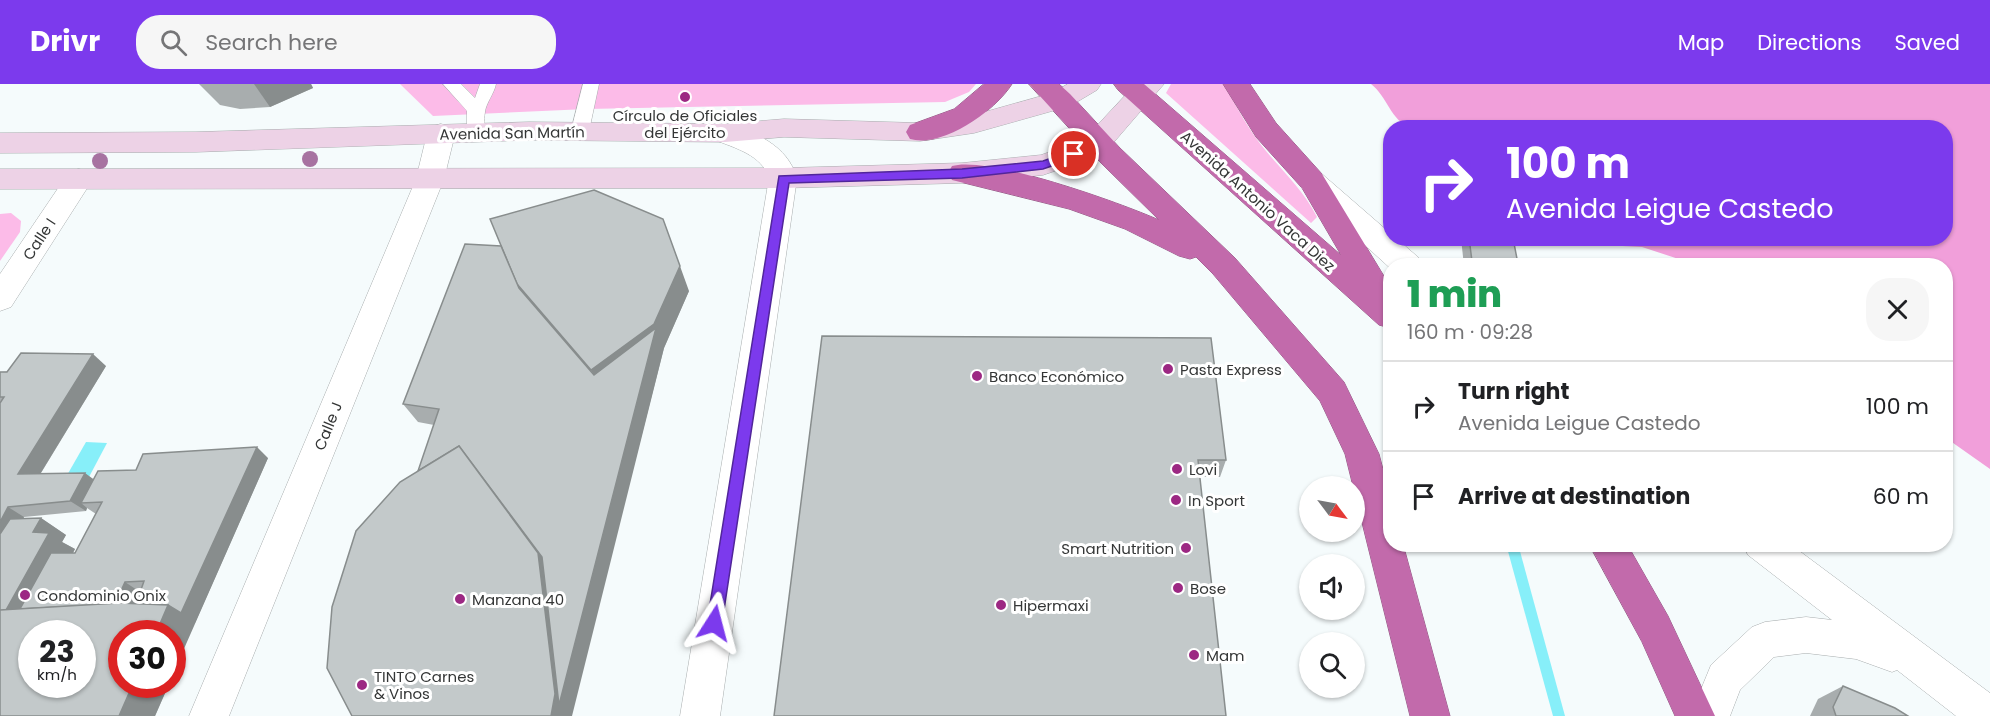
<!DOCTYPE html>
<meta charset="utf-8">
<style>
:root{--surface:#fff;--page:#f6f6f6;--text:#202124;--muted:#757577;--line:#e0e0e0;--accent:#7c3aed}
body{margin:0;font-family:Poppins,sans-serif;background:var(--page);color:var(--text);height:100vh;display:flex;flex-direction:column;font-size:22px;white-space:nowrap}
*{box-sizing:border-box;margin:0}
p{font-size:20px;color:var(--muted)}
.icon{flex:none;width:33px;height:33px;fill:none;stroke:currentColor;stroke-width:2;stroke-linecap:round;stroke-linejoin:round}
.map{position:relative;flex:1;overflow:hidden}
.drawer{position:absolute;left:1383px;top:174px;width:570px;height:294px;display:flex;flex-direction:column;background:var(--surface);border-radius:24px;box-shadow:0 2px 4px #0004}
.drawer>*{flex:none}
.guide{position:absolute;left:1383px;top:36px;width:570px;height:126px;border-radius:24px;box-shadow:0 2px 4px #0004;background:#7c3aed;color:#fff;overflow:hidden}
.needle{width:39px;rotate:122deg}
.tools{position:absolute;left:1299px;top:392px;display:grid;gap:12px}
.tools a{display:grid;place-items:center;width:66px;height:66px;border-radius:50%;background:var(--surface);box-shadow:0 2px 4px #0004;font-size:30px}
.speed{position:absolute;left:18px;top:536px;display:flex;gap:12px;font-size:30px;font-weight:700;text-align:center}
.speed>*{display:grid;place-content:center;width:78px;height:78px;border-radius:50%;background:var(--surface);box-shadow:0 2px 4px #0004;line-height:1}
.speed small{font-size:15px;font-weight:400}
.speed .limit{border:9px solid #d22;background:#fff;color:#111}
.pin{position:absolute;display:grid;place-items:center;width:51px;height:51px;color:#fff;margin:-26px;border:3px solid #fff;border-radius:50%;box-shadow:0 2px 6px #0007}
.me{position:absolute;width:66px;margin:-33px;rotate:9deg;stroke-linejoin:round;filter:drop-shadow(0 0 4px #0008)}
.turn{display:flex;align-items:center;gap:21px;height:126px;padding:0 24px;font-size:27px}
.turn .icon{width:78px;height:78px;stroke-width:2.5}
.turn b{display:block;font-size:42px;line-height:51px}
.round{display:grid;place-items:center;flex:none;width:63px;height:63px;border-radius:24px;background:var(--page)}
.overview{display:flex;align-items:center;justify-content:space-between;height:102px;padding:0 24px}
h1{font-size:36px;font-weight:800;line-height:45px;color:#1e9e55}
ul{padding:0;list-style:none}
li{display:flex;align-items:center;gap:18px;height:90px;padding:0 24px;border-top:2px solid var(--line)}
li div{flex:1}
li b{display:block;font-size:22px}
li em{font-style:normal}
header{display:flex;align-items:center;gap:36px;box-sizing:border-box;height:84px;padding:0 30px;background:var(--accent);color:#fff}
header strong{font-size:28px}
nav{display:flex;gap:33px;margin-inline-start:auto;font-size:21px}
.search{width:420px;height:54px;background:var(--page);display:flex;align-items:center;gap:15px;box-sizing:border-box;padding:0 21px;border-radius:24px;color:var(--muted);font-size:22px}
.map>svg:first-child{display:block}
.green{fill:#fcbbe8}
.forest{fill:#f19fda}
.water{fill:#87eff9}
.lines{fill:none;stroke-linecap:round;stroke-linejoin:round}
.stream{fill:#87eff9;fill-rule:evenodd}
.lane-casing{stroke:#a8adae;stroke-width:1}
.street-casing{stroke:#a8adae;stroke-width:1}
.secondary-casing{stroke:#a8adae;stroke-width:1}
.highway-casing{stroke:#905882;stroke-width:1}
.lane{fill:#fff;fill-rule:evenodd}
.street{fill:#fff;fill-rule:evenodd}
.secondary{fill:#edd2e6;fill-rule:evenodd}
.highway{fill:#c26aab;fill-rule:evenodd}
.tree{fill:#a773a1}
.wall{fill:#a8adae;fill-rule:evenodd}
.shaded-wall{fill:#888d8d}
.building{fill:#c3c9ca;stroke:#888d8d;stroke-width:1.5;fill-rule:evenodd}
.route{fill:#7c3aed;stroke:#51269a;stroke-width:1.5}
.poi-dot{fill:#9c2883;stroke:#fff;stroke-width:2}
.labels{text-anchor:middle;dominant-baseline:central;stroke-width:6;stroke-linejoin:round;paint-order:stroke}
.poi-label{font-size:15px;fill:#343636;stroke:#fff;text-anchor:start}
.street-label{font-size:15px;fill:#343636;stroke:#fff}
</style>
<header>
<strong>Drivr</strong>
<div class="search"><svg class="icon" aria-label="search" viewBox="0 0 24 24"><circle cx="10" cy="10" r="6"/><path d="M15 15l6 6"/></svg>Search here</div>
<nav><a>Map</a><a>Directions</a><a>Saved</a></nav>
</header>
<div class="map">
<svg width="1990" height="632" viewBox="0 0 1990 632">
<rect width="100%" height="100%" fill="#f5fbfc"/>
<g class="green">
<polygon points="400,0 976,0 969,8 945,18 587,25 433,32"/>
<path d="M 1171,0 L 1224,0 C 1237,23 1249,47 1266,67 C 1284,89 1304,107 1317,133 L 1311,139 L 1166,9 Z"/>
<polygon points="11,129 21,137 20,148 0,177 0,130"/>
</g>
<path class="forest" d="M 1371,0 L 1990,0 L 1990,385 L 1946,354 L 1946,182 L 1697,181 L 1642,163 L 1564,159 L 1549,155 L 1946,154 L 1946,44 L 1410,43 C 1391,37 1387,12 1371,0 Z"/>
<polygon class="water" points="86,358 107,359 89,393 66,393"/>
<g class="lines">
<polygon class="stream" points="1506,460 1518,460 1565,632 1553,632"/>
<defs>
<g id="lane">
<path d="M 443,0 L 461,0 L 475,14 L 480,0 L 496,0 C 494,10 486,19 485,28 C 483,37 487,45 482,53 L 470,53 L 467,49 L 467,27 Z"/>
<polygon points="583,0 599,0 589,47 586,51 574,51 571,47"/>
</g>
<g id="street">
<polygon points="441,40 451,43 455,50 444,95 229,632 189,632 416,95 427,50 431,43"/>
<path d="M 725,40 C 756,48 787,61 797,94 L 720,632 L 680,632 L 769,94 C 762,71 735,64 715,56 L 711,49 L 715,42 Z"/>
<polygon points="79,85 89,88 93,95 11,223 0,227 0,190 69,88"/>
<polygon points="1312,87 1322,90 1390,149 1390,154 1396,154 1419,174 1423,182 1390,182 1390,184 1302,104 1298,97 1302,90"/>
<polygon points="1743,460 1790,460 1990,609 1990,632 1956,632 1897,586 1892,588 1856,575 1806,569 1774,573 1740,606 1730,632 1690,632 1711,581 1752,543 1765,538 1806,533 1832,536 1748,471"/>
</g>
<g id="secondary">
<polygon points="1068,0 1101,0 1097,6 1070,22 974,49 920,57 784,53 725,58 529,56 196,68 0,69 0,49 196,48 529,38 725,40 784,35 920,39 974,31 1052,9"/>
<polygon points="1136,0 1164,0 1108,65 1084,77 1043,91 962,99 783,104 0,105 0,85 783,84 962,79 1041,71 1064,63 1088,51"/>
</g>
<g id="highway">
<path d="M 984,0 L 1012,0 C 995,27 943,64 910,55 L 906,48 L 910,41 L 954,25 Z"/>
<path d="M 1029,0 L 1059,0 L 1070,10 L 1120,64 L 1235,174 L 1344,298 L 1379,370 L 1390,412 L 1390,460 L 1403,460 L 1450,632 L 1410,632 L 1345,370 L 1320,317 L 1213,190 L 1196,173 L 1190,175 L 1179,172 L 1125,145 L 1069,125 L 952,96 L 948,89 L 952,82 C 987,71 1121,119 1159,136 L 1100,78 Z"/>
<polygon points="1114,0 1144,0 1341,171 1302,104 1256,53 1223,0 1250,0 1276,39 1322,90 1390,202 1390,244 1379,241 1118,6"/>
<polygon points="1589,460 1627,460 1668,532 1715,632 1675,632 1642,558"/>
</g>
</defs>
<use href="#lane" class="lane-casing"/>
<use href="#street" class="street-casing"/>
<use href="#secondary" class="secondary-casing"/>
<use href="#highway" class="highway-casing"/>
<use href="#lane" class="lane"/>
<use href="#street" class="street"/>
<use href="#secondary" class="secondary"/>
<use href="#highway" class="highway"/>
</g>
<g class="tree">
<circle cx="310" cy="75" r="8"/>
<circle cx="100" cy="77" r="8"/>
</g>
<g class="wall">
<polygon points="199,0 311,0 313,4 270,23 240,25 220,21"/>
<polygon points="1461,154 1513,154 1518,180 1517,182 1464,182"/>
<polygon points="465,160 689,207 664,264 570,631 418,387 434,341 418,338 403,320"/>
<polygon points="1211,254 1226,376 1220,393 1200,393 774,632"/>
<path d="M 106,282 L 41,389 L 94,395 L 136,386 L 268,374 L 195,539 L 122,600 L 169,600 L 155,632 L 0,632 L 0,288 ZM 87,424 L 96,430 L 75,469 L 73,469 L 75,465 L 62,458 L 66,451 L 41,434 L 23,435 L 24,433 L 86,427 ZM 140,508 L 136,520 L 134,520 Z"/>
<polygon points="1843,602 1908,632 1810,632 1818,615"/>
</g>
<g class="shaded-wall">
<polygon points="254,0 311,0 313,4 270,23"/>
<polygon points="663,135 689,207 664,264 572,632 551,632 538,469 604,309 591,286"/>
<polygon points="93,270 106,282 34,400 18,390"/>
<polygon points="257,363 268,374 172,592 172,549 156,549 168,521"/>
<polygon points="85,389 100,400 81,419 87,424 86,427 70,417"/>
<polygon points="8,423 24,433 16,450 0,463 0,438"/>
<polygon points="41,434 66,451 62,458 75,465 38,533 5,529 33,448"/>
<polygon points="125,498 140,508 126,539 110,530"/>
<polygon points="133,600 169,600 155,632 119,632"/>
</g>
<g class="building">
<polygon points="594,106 663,135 680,182 654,240 591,286 517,200 490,135"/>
<polygon points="1469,154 1513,154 1518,180 1472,177"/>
<polygon points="465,160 501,162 519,204 594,291 656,244 559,621 542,473 459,362 418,387 439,325 403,320"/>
<polygon points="822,252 1211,254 1226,376 1198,376 1226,632 774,632"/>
<polygon points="21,269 93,270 18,390 85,389 70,417 8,423 0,438 0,319 4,313 0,313 0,288 7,288"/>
<polygon points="459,362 538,469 555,610 551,632 352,632 327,584 332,523 356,447 400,398"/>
<polygon points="257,363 181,529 168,521 136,520 144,497 125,498 115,520 20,525 51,469 75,469 102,418 81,419 98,387 136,386 143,370"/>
<polygon points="41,434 33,448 49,449 6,526 0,527 0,450 10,435"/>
<path d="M 119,519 L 168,521 L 156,549 L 122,549 L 122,600 L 133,600 L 119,632 L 0,632 L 0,526 ZM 32,549 L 82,549 L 82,600 L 32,600 Z"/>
<polygon points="1843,602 1895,624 1908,632 1836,632 1833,623"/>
</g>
<polygon class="route" points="1074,66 1080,70 1078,73 1043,85 962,94 789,99 722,539 720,544 714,546 709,544 707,539 779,92 962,85 1043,77"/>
<g class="poi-dot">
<circle cx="685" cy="13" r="6"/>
<circle cx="1168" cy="285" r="6"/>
<circle cx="977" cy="292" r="6"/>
<circle cx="1177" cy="385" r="6"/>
<circle cx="1176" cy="416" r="6"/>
<circle cx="1186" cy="464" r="6"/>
<circle cx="1178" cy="504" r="6"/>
<circle cx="25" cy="511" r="6"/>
<circle cx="460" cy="515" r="6"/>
<circle cx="1001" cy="521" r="6"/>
<circle cx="1194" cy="571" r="6"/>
<circle cx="362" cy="601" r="6"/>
</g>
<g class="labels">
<g class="poi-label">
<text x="685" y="31" text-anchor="middle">Círculo de Oficiales<tspan x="685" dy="17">del Ejército</tspan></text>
<text x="1180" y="285">Pasta Express</text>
<text x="989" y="292">Banco Económico</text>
<text x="1189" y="385">Lovi</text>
<text x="1188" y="416">In Sport</text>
<text x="1174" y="464" text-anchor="end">Smart Nutrition</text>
<text x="1190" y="504">Bose</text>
<text x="37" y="511">Condominio Onix</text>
<text x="472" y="515">Manzana 40</text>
<text x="1013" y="521">Hipermaxi</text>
<text x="1206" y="571">Mam</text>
<text x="374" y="592">TINTO Carnes<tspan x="374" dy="17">&amp; Vinos</tspan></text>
</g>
<g class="street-label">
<text transform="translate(512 49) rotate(-1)">Avenida San Martín</text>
<text transform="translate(1258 117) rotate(42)">Avenida Antonio Vaca Diez</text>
<text transform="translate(39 155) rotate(-57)">Calle I</text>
<text transform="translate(328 342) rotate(-68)">Calle J</text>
</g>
</g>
</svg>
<div class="tools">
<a><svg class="needle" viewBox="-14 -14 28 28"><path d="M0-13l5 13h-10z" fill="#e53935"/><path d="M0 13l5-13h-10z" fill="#757577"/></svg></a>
<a><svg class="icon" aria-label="sound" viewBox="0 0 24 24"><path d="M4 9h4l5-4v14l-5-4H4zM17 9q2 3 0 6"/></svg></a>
<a><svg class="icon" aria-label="search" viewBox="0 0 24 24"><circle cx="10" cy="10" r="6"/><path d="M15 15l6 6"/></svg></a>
</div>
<div class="speed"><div>23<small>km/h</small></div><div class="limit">30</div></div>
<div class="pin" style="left:1074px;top:70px;background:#d93025"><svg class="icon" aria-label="arrive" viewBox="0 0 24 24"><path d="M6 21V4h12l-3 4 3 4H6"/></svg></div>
<svg class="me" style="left:714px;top:539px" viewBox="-20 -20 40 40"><path d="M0-17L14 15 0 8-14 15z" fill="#7c3aed" stroke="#fff" stroke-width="4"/></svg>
<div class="guide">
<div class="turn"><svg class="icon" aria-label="right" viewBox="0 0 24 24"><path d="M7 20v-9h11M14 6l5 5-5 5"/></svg><div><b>100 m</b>Avenida Leigue Castedo</div></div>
</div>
<section class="drawer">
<div class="overview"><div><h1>1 min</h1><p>160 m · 09:28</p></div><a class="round"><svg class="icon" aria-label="close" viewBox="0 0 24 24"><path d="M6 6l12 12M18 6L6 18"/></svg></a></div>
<ul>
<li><svg class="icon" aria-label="right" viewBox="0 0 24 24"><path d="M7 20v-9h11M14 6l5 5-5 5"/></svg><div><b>Turn right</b><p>Avenida Leigue Castedo</p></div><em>100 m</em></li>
<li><svg class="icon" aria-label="arrive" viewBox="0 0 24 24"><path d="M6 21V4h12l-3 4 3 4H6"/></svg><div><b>Arrive at destination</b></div><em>60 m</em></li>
</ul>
</section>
</div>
